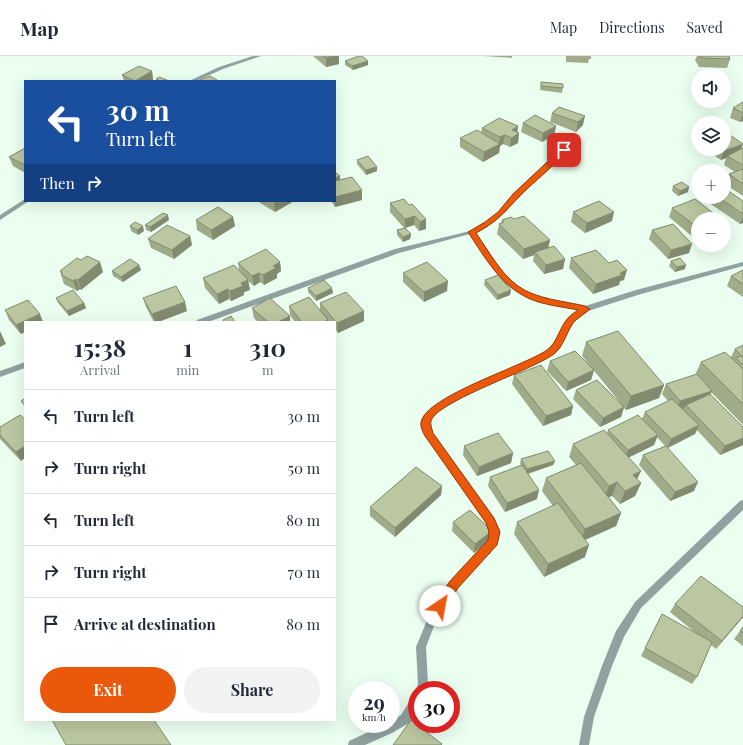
<!DOCTYPE html>
<meta charset="utf-8">
<style>
:root{--surface:#fff;--page:#f2f2f3;--text:#1f2937;--muted:#747a83;--line:#e0e1e3;--accent:#ea580c}
body{margin:0;font-family:"Playfair Display",serif;background:var(--page);color:var(--text);height:100vh;display:flex;flex-direction:column;font-size:15px;white-space:nowrap}
*{box-sizing:border-box;margin:0}
p{font-size:13px;color:var(--muted)}
.icon{flex:none;width:22px;height:22px;fill:none;stroke:currentColor;stroke-width:2;stroke-linecap:round;stroke-linejoin:round}
.map{position:relative;flex:1;overflow:hidden}
.panel{position:absolute;left:24px;top:265px;width:312px;height:400px;display:flex;flex-direction:column;background:var(--surface);border-radius:0px;box-shadow:0 4px 16px #0002}
.panel>*{flex:none}
.banner{position:absolute;left:24px;top:24px;width:312px;height:122px;border-radius:0px;box-shadow:0 4px 16px #0002;background:#1a4fa0;color:#fff;overflow:hidden}
.fabs{position:absolute;left:691px;top:12px;display:grid;gap:8px}
.fabs a{display:grid;place-items:center;width:40px;height:40px;border-radius:50%;background:var(--surface);box-shadow:0 4px 16px #0002;font-size:20px}
.speed{position:absolute;left:348px;top:625px;display:flex;gap:8px;font-size:20px;font-weight:700;text-align:center}
.speed>*{display:grid;place-content:center;width:52px;height:52px;border-radius:50%;background:var(--surface);box-shadow:0 4px 16px #0002;line-height:1}
.speed small{font-size:10px;font-weight:400}
.speed .limit{border:6px solid #d22;background:#fff;color:#111}
.pin{position:absolute;display:grid;place-items:center;width:34px;height:34px;color:#fff;margin:-17px;border-radius:8px;box-shadow:0 2px 6px #0006}
.me{position:absolute;width:44px;margin:-22px;rotate:33deg;stroke-linejoin:round;filter:drop-shadow(0 0 3px #0008)}
.turn{display:flex;align-items:center;gap:14px;height:84px;padding:0 16px;font-size:18px}
.turn .icon{width:52px;height:52px;stroke-width:2.5}
.turn b{display:block;font-size:28px;line-height:34px}
.then{display:flex;align-items:center;height:38px;padding:0 16px;background:#0003;gap:8px;font-size:15px}
.eta{display:flex;justify-content:space-evenly;align-items:center;height:68px;text-align:center}
.eta b{font-size:24px;font-weight:700;line-height:28px}
.primary-button{display:flex;gap:8px;margin-top:auto;padding:8px 16px}
.primary-button a{flex:1;height:46px;border-radius:24px;background:var(--accent);color:#fff;font-size:16px;font-weight:700;line-height:46px;text-align:center}
.primary-button a+a{background:var(--page);color:var(--text)}
ul{padding:0;list-style:none}
li{display:flex;align-items:center;gap:12px;height:52px;padding:0 16px;border-top:1px solid var(--line)}
li div{flex:1}
li b{display:block;font-size:15px}
li em{font-style:normal}
header{display:flex;align-items:center;gap:24px;box-sizing:border-box;height:56px;padding:0 20px;background:var(--surface);border-bottom:1px solid var(--line)}
header strong{font-size:19px}
nav{display:flex;gap:22px;margin-inline-start:auto;font-size:14px}
.map>svg:first-child{display:block}
.lines{fill:none;stroke-linecap:round;stroke-linejoin:round}
.minor{fill:#90a2a0;fill-rule:evenodd}
.wall{fill:#a0ab8a}
.shaded-wall{fill:#828b70}
.building{fill:#bac7a0;stroke:#828b70}
.route{fill:#ea580c;stroke:#983908}
</style>
<header>
<strong>Map</strong>
<nav><a>Map</a><a>Directions</a><a>Saved</a></nav>
</header>
<div class="map">
<svg width="743" height="689" viewBox="0 0 743 689">
<rect width="100%" height="100%" fill="#ebfff1"/>
<g class="lines">
<g class="minor">
<polygon points="253,0 261,0 223,13 196,25 189,25 219,11"/>
<path d="M 564,92 L 566,93 L 566,95 C 550,110 534,125 519,141 C 503,158 497,166 476,177 L 503,216 L 517,230 L 526,235 L 539,241 L 585,250 L 636,234 L 743,206 L 743,210 L 641,238 L 588,255 L 574,266 L 559,293 L 553,298 L 540,306 L 470,337 L 439,355 L 431,363 L 430,366 L 432,377 L 494,462 L 500,476 L 496,489 L 457,532 L 437,562 L 426,591 L 428,628 L 426,634 L 417,634 L 417,637 L 416,634 L 418,628 L 416,591 L 430,557 L 451,526 L 489,484 L 490,476 L 487,467 L 425,380 L 422,366 L 425,359 L 433,351 L 464,333 L 534,302 L 547,294 L 553,289 L 568,262 L 579,254 C 562,250 544,248 528,242 C 500,231 486,202 470,178 L 399,197 L 208,266 L 196,266 L 197,264 L 395,193 L 470,175 L 486,167 L 498,157 L 514,139 L 562,93 Z"/>
<polygon points="25,143 25,145 29,145 0,164 0,159"/>
<polygon points="25,306 25,312 0,321 0,315"/>
<polygon points="743,444 743,454 641,552 624,581 612,610 594,661 589,689 579,689 584,661 602,610 616,575 635,546 740,445"/>
<polygon points="417,639 417,654 409,667 392,677 365,689 348,689 349,685 386,668 391,668 391,665 401,659 413,640"/>
</g>
</g>
<g class="wall">
<polygon points="313,0 339,0 339,8 326,11"/>
<polygon points="483,0 512,0 512,2"/>
<polygon points="566,0 591,0 591,3 589,3 588,7 566,6"/>
<polygon points="697,0 729,0 730,3 727,12 699,11 695,4"/>
<polygon points="345,5 368,9 353,14 345,9"/>
<polygon points="152,15 153,24 152,25 124,25 122,19"/>
<polygon points="541,26 563,28 562,37 540,34"/>
<polygon points="743,46 743,65 740,66 730,62 733,52"/>
<polygon points="559,51 583,69 576,76 550,66 552,57"/>
<polygon points="523,67 556,70 554,79 542,86 521,76"/>
<polygon points="518,70 517,77 519,77 518,87 510,91 503,88 500,90 499,97 483,106 460,91 460,82 481,77 482,72"/>
<polygon points="698,81 698,88 696,86"/>
<polygon points="25,92 25,117 13,110 9,101"/>
<polygon points="743,92 743,140 725,128 729,118 735,116 724,109 726,102 721,104 705,93"/>
<polygon points="357,104 377,111 377,115 366,119 357,108"/>
<polygon points="698,121 698,130 693,127 695,122"/>
<polygon points="340,124 362,144 335,151 331,145 335,145"/>
<polygon points="673,130 688,136 678,140 672,135"/>
<polygon points="702,141 724,141 743,145 743,167 740,168 702,142"/>
<polygon points="257,145 294,145 275,156"/>
<polygon points="390,147 409,149 426,163 426,173 419,175 414,169 405,172 411,178 410,183 403,186 397,179 397,174 404,172 390,156"/>
<polygon points="672,152 698,163 698,180 694,182 669,161"/>
<polygon points="573,156 612,165 585,177 571,166"/>
<polygon points="233,161 235,170 213,184 197,174 196,164"/>
<polygon points="514,163 550,184 548,192 565,203 563,213 544,218 533,205 534,199 523,203 497,178 499,168 501,167 502,164"/>
<polygon points="169,164 151,176 146,174 145,169"/>
<polygon points="130,170 144,175 138,179 131,175"/>
<polygon points="652,174 689,197 668,203 649,183"/>
<polygon points="190,180 192,189 174,203 151,192 148,183"/>
<polygon points="571,202 624,224 620,225 619,229 593,238 569,212"/>
<polygon points="671,205 685,213 675,216 669,210"/>
<polygon points="280,206 281,215 277,218 277,222 264,229 260,226 254,230 248,225 250,234 244,236 244,239 231,245 229,243 219,248 205,232 203,222 239,214 238,207"/>
<polygon points="139,209 141,214 123,226 113,220 112,215"/>
<polygon points="743,214 743,241 727,230 731,220"/>
<polygon points="60,215 103,216 81,234 80,233 77,235 64,228"/>
<polygon points="403,217 447,235 424,246 403,226"/>
<polygon points="485,224 510,239 497,244 484,229"/>
<polygon points="308,232 333,237 316,245 308,236"/>
<polygon points="56,242 84,247 86,252 69,260 58,247"/>
<polygon points="143,242 187,255 158,266 154,266 146,251"/>
<polygon points="320,247 364,265 338,277 335,273 335,266 295,266 290,259 289,250 320,255"/>
<polygon points="252,252 290,260 290,266 258,266 254,262"/>
<polygon points="5,254 25,266 25,276 21,278 9,264"/>
<polygon points="586,286 664,329 659,342 626,354 624,352 621,361 600,371 573,343 576,334 622,349 582,300"/>
<polygon points="743,289 743,369 711,336 710,338 743,371 743,389 720,399 697,374 695,378 668,392 694,435 670,445 639,409 643,399 665,390 657,381 654,389 629,401 637,423 641,427 635,440 620,448 612,440 609,441 621,457 616,470 585,484 585,501 544,521 514,478 517,466 553,450 542,435 546,422 576,409 569,401 573,388 607,377 608,374 642,363 645,356 668,345 662,338 666,328 695,319 701,306 731,301 735,293"/>
<polygon points="550,305 594,314 591,324 566,335 547,315"/>
<polygon points="514,319 573,350 571,359 543,370 512,328"/>
<polygon points="20,359 21,405 0,383 0,371"/>
<polygon points="464,390 513,397 511,407 477,420 463,399"/>
<polygon points="521,403 555,405 553,409 528,418 537,443 505,456 488,430 490,421 521,409 520,408"/>
<polygon points="442,430 441,439 395,481 370,460 370,451"/>
<polygon points="453,466 492,475 490,484 474,497 452,475"/>
<polygon points="675,548 743,561 716,593 711,589 697,621 692,628 641,600 662,558 697,578 670,556"/>
<polygon points="743,571 743,590 734,583"/>
</g>
<g class="shaded-wall">
<polygon points="335,0 339,0 339,8 326,11 326,2"/>
<polygon points="368,5 368,9 353,14 352,10"/>
<polygon points="152,15 153,24 152,25 135,25"/>
<polygon points="743,58 743,65 740,66"/>
<polygon points="585,60 583,69 576,76 578,66"/>
<polygon points="518,70 517,78 519,77 518,87 510,91 512,74"/>
<polygon points="556,70 554,79 542,86 543,77"/>
<polygon points="505,79 503,88 500,90 499,97 483,106 484,96 499,88 500,81"/>
<polygon points="743,88 740,97 727,100 726,102 721,104 724,95"/>
<polygon points="377,111 377,115 366,119 366,114"/>
<polygon points="340,120 340,125 335,127 335,122"/>
<polygon points="689,131 688,136 678,140 680,135"/>
<polygon points="362,134 362,144 335,151 335,141"/>
<polygon points="277,145 294,145 275,156 274,147"/>
<polygon points="614,156 612,165 585,177 587,167"/>
<polygon points="168,159 169,164 151,176 150,171"/>
<polygon points="415,160 414,169 405,172 405,163"/>
<polygon points="743,160 743,167 740,168"/>
<polygon points="233,161 235,170 213,184 211,174"/>
<polygon points="426,163 426,173 419,175 420,166"/>
<polygon points="143,170 144,175 138,179 137,174"/>
<polygon points="698,172 698,180 694,182"/>
<polygon points="411,178 410,183 403,186 403,181"/>
<polygon points="190,180 192,189 174,203 172,194"/>
<polygon points="550,184 548,193 535,196 534,199 523,203 524,193"/>
<polygon points="692,188 689,197 668,203 671,194"/>
<polygon points="565,203 563,213 544,218 546,209"/>
<polygon points="100,206 103,216 81,234 78,224"/>
<polygon points="280,206 281,215 277,218 277,222 264,229 263,219 273,210"/>
<polygon points="139,209 141,214 123,226 121,221"/>
<polygon points="686,209 685,213 675,216 677,211"/>
<polygon points="627,214 624,224 620,225 619,229 593,238 596,228 620,217"/>
<polygon points="259,217 260,226 254,230 252,220"/>
<polygon points="76,223 80,233 77,235 73,225"/>
<polygon points="248,224 250,234 244,236 244,239 231,245 230,235 241,227"/>
<polygon points="448,225 447,235 424,246 424,236"/>
<polygon points="332,232 333,237 316,245 316,240"/>
<polygon points="228,233 229,243 219,248 217,238"/>
<polygon points="511,234 510,239 497,244 498,239"/>
<polygon points="185,246 187,255 158,266 155,266 152,258"/>
<polygon points="84,247 86,252 69,260 67,255"/>
<polygon points="364,255 364,265 338,277 337,267"/>
<polygon points="40,258 43,266 25,266 25,276 21,278 16,269"/>
<polygon points="290,260 290,266 278,266"/>
<polygon points="0,275 6,288 0,291"/>
<polygon points="594,314 591,324 566,335 568,326"/>
<polygon points="664,329 659,342 626,354 631,340"/>
<polygon points="712,335 708,344 686,349 684,352 676,355 680,345"/>
<polygon points="573,350 571,359 543,370 546,360"/>
<polygon points="624,351 621,361 600,371 603,362"/>
<polygon points="699,369 695,378 667,392 671,383"/>
<polygon points="658,379 654,389 624,404 628,394"/>
<polygon points="743,382 743,389 720,399 725,390"/>
<polygon points="25,390 25,402 21,405 16,396"/>
<polygon points="513,397 511,407 477,420 479,411"/>
<polygon points="555,405 553,409 526,418 527,413"/>
<polygon points="641,415 635,428 633,419"/>
<polygon points="617,426 612,440 604,443 609,430"/>
<polygon points="698,426 694,435 670,445 675,436"/>
<polygon points="641,427 635,440 620,448 625,435"/>
<polygon points="442,430 441,439 395,481 395,472"/>
<polygon points="539,434 537,443 505,456 507,447"/>
<polygon points="621,457 616,470 580,486 585,473"/>
<polygon points="492,475 490,484 474,497 475,488"/>
<polygon points="589,489 585,501 544,521 548,508"/>
<polygon points="743,560 743,561 716,593 722,585"/>
</g>
<g class="building">
<polygon points="323,0 335,0 326,2"/>
<polygon points="359,0 362,0 368,5 352,10 345,5"/>
<polygon points="700,0 729,0 730,3 701,2"/>
<polygon points="139,10 152,15 135,25 122,19"/>
<polygon points="210,20 217,24 215,25 197,25"/>
<polygon points="159,21 167,24 166,25 161,25 156,23"/>
<polygon points="541,26 563,28 563,32 541,30"/>
<polygon points="743,46 743,57 733,52"/>
<polygon points="559,51 585,60 578,66 552,57"/>
<polygon points="535,59 556,70 543,77 523,67"/>
<polygon points="499,62 518,70 512,74 519,77 512,82 505,79 500,81 482,72"/>
<polygon points="477,74 500,88 484,96 460,82"/>
<polygon points="724,75 743,88 724,95 722,93 724,93"/>
<polygon points="25,92 25,109 9,101"/>
<polygon points="743,92 743,109 727,100"/>
<polygon points="368,100 377,111 366,114 357,104"/>
<polygon points="743,113 743,128 729,118"/>
<polygon points="335,116 340,120 335,122"/>
<polygon points="352,121 362,134 335,141 335,125"/>
<polygon points="698,121 698,124 695,122"/>
<polygon points="682,126 689,131 680,135 673,130"/>
<polygon points="724,132 743,145 743,158 718,141 724,141"/>
<polygon points="404,143 409,149 412,148 426,163 420,166 415,160 405,163 390,147"/>
<polygon points="695,143 721,163 698,163 698,172 672,152"/>
<polygon points="599,145 614,156 587,167 573,156"/>
<polygon points="218,151 233,161 211,174 196,164"/>
<polygon points="163,157 168,159 150,171 145,169"/>
<polygon points="524,160 550,184 524,193 499,168 504,166 502,164 511,161 514,163"/>
<polygon points="135,166 143,170 137,174 130,170"/>
<polygon points="673,168 692,188 671,194 652,174"/>
<polygon points="167,169 190,180 172,194 148,183"/>
<polygon points="405,172 411,178 403,181 397,174"/>
<polygon points="554,190 565,203 546,209 535,196"/>
<polygon points="266,193 280,206 273,210 276,212 263,219 259,217 252,220 238,207"/>
<polygon points="596,194 609,207 617,204 627,214 620,217 622,219 596,228 571,202"/>
<polygon points="87,200 100,206 78,224 76,223 73,225 61,219 63,217 60,215 77,202 81,204"/>
<polygon points="680,202 686,209 677,211 671,205"/>
<polygon points="130,203 139,209 121,221 112,215"/>
<polygon points="427,206 448,225 424,236 403,217"/>
<polygon points="234,209 248,224 241,227 243,230 230,235 228,233 217,238 203,222"/>
<polygon points="743,214 743,228 731,220"/>
<polygon points="498,219 511,234 498,239 485,224"/>
<polygon points="324,224 332,232 316,240 308,232"/>
<polygon points="176,230 185,246 152,258 143,242"/>
<polygon points="73,234 84,247 67,255 56,242"/>
<polygon points="346,236 364,255 337,267 320,247"/>
<polygon points="309,241 328,264 323,266 302,266 289,250"/>
<polygon points="270,242 290,260 278,266 268,266 252,252"/>
<polygon points="28,244 40,258 16,269 5,254"/>
<polygon points="231,260 235,266 224,266 223,264"/>
<polygon points="618,275 664,329 631,340 586,286"/>
<polygon points="743,289 743,309 736,302 742,300 735,293"/>
<polygon points="575,295 594,314 568,326 550,305"/>
<polygon points="725,296 743,313 743,348 701,306"/>
<polygon points="541,309 573,350 546,360 514,319"/>
<polygon points="697,318 712,335 680,345 666,328"/>
<polygon points="597,324 624,351 603,362 576,334"/>
<polygon points="710,338 743,371 743,382 725,390 686,349"/>
<polygon points="25,342 25,350 21,345"/>
<polygon points="672,343 699,369 671,383 645,356"/>
<polygon points="20,359 25,363 25,390 16,396 0,379 0,371"/>
<polygon points="638,359 658,379 628,394 608,374"/>
<polygon points="604,374 641,415 633,419 641,427 625,435 617,426 609,430 573,388"/>
<polygon points="498,377 513,397 479,411 464,390"/>
<polygon points="666,390 698,426 675,436 643,399"/>
<polygon points="548,395 555,405 527,413 521,403"/>
<polygon points="581,407 621,457 585,473 546,422"/>
<polygon points="522,409 539,434 507,447 490,421"/>
<polygon points="416,411 442,430 395,472 370,451"/>
<polygon points="558,447 589,489 548,508 517,466"/>
<polygon points="470,454 492,475 475,488 453,466"/>
<polygon points="701,520 743,551 743,560 722,585 675,548"/>
<polygon points="662,558 712,586 697,621 645,592"/>
<polygon points="743,571 743,577 740,575"/>
<polygon points="52,664 154,664 171,689 66,689"/>
<polygon points="411,664 442,688 441,689 393,689"/>
</g>
<path class="route" d="M 562,92 L 567,94 C 556,108 541,120 527,133 C 508,151 501,164 476,177 C 488,194 500,217 518,230 C 536,243 564,245 585,250 L 590,253 C 585,258 578,261 573,267 C 566,277 564,290 554,298 C 533,314 437,345 431,365 C 430,368 432,373 433,377 L 494,462 L 500,476 L 497,489 L 458,532 L 444,553 L 440,555 L 436,553 L 435,550 L 436,546 L 450,525 L 488,484 L 489,476 L 486,467 L 425,380 C 423,377 420,370 421,366 C 426,340 524,310 547,294 C 558,286 559,271 569,261 C 571,259 575,256 578,254 C 563,251 544,249 530,243 C 501,230 485,202 468,176 L 485,166 L 498,156 L 513,138 Z"/>
</svg>
<div class="fabs">
<a><svg class="icon" aria-label="sound" viewBox="0 0 24 24"><path d="M4 9h4l5-4v14l-5-4H4zM17 9q2 3 0 6"/></svg></a>
<a><svg class="icon" aria-label="layers" viewBox="0 0 24 24"><path d="M12 4l9 5-9 5-9-5zM3 14l9 5 9-5"/></svg></a>
<a>+</a>
<a>−</a>
</div>
<div class="speed"><div>29<small>km/h</small></div><div class="limit">30</div></div>
<div class="pin" style="left:564px;top:94px;background:#d93025"><svg class="icon" aria-label="arrive" viewBox="0 0 24 24"><path d="M6 21V4h12l-3 4 3 4H6"/></svg></div>
<svg class="me" style="left:440px;top:550px" viewBox="-20 -20 40 40"><circle r="19" fill="#fff"/><path d="M0-13L10 11 0 6-10 11z" fill="#ea580c"/></svg>
<div class="banner">
<div class="turn"><svg class="icon" aria-label="left" viewBox="0 0 24 24"><path d="M17 20v-9H6M10 6l-5 5 5 5"/></svg><div><b>30 m</b>Turn left</div></div>
<div class="then">Then<svg class="icon" aria-label="right" viewBox="0 0 24 24"><path d="M7 20v-9h11M14 6l5 5-5 5"/></svg></div>
</div>
<section class="panel">
<div class="eta">
<div><b>15:38</b><p>Arrival</p></div>
<div><b>1</b><p>min</p></div>
<div><b>310</b><p>m</p></div>
</div>
<ul>
<li><svg class="icon" aria-label="left" viewBox="0 0 24 24"><path d="M17 20v-9H6M10 6l-5 5 5 5"/></svg><div><b>Turn left</b></div><em>30 m</em></li>
<li><svg class="icon" aria-label="right" viewBox="0 0 24 24"><path d="M7 20v-9h11M14 6l5 5-5 5"/></svg><div><b>Turn right</b></div><em>50 m</em></li>
<li><svg class="icon" aria-label="left" viewBox="0 0 24 24"><path d="M17 20v-9H6M10 6l-5 5 5 5"/></svg><div><b>Turn left</b></div><em>80 m</em></li>
<li><svg class="icon" aria-label="right" viewBox="0 0 24 24"><path d="M7 20v-9h11M14 6l5 5-5 5"/></svg><div><b>Turn right</b></div><em>70 m</em></li>
<li><svg class="icon" aria-label="arrive" viewBox="0 0 24 24"><path d="M6 21V4h12l-3 4 3 4H6"/></svg><div><b>Arrive at destination</b></div><em>80 m</em></li>
</ul>
<div class="primary-button"><a>Exit</a><a>Share</a></div>
</section>
</div>
